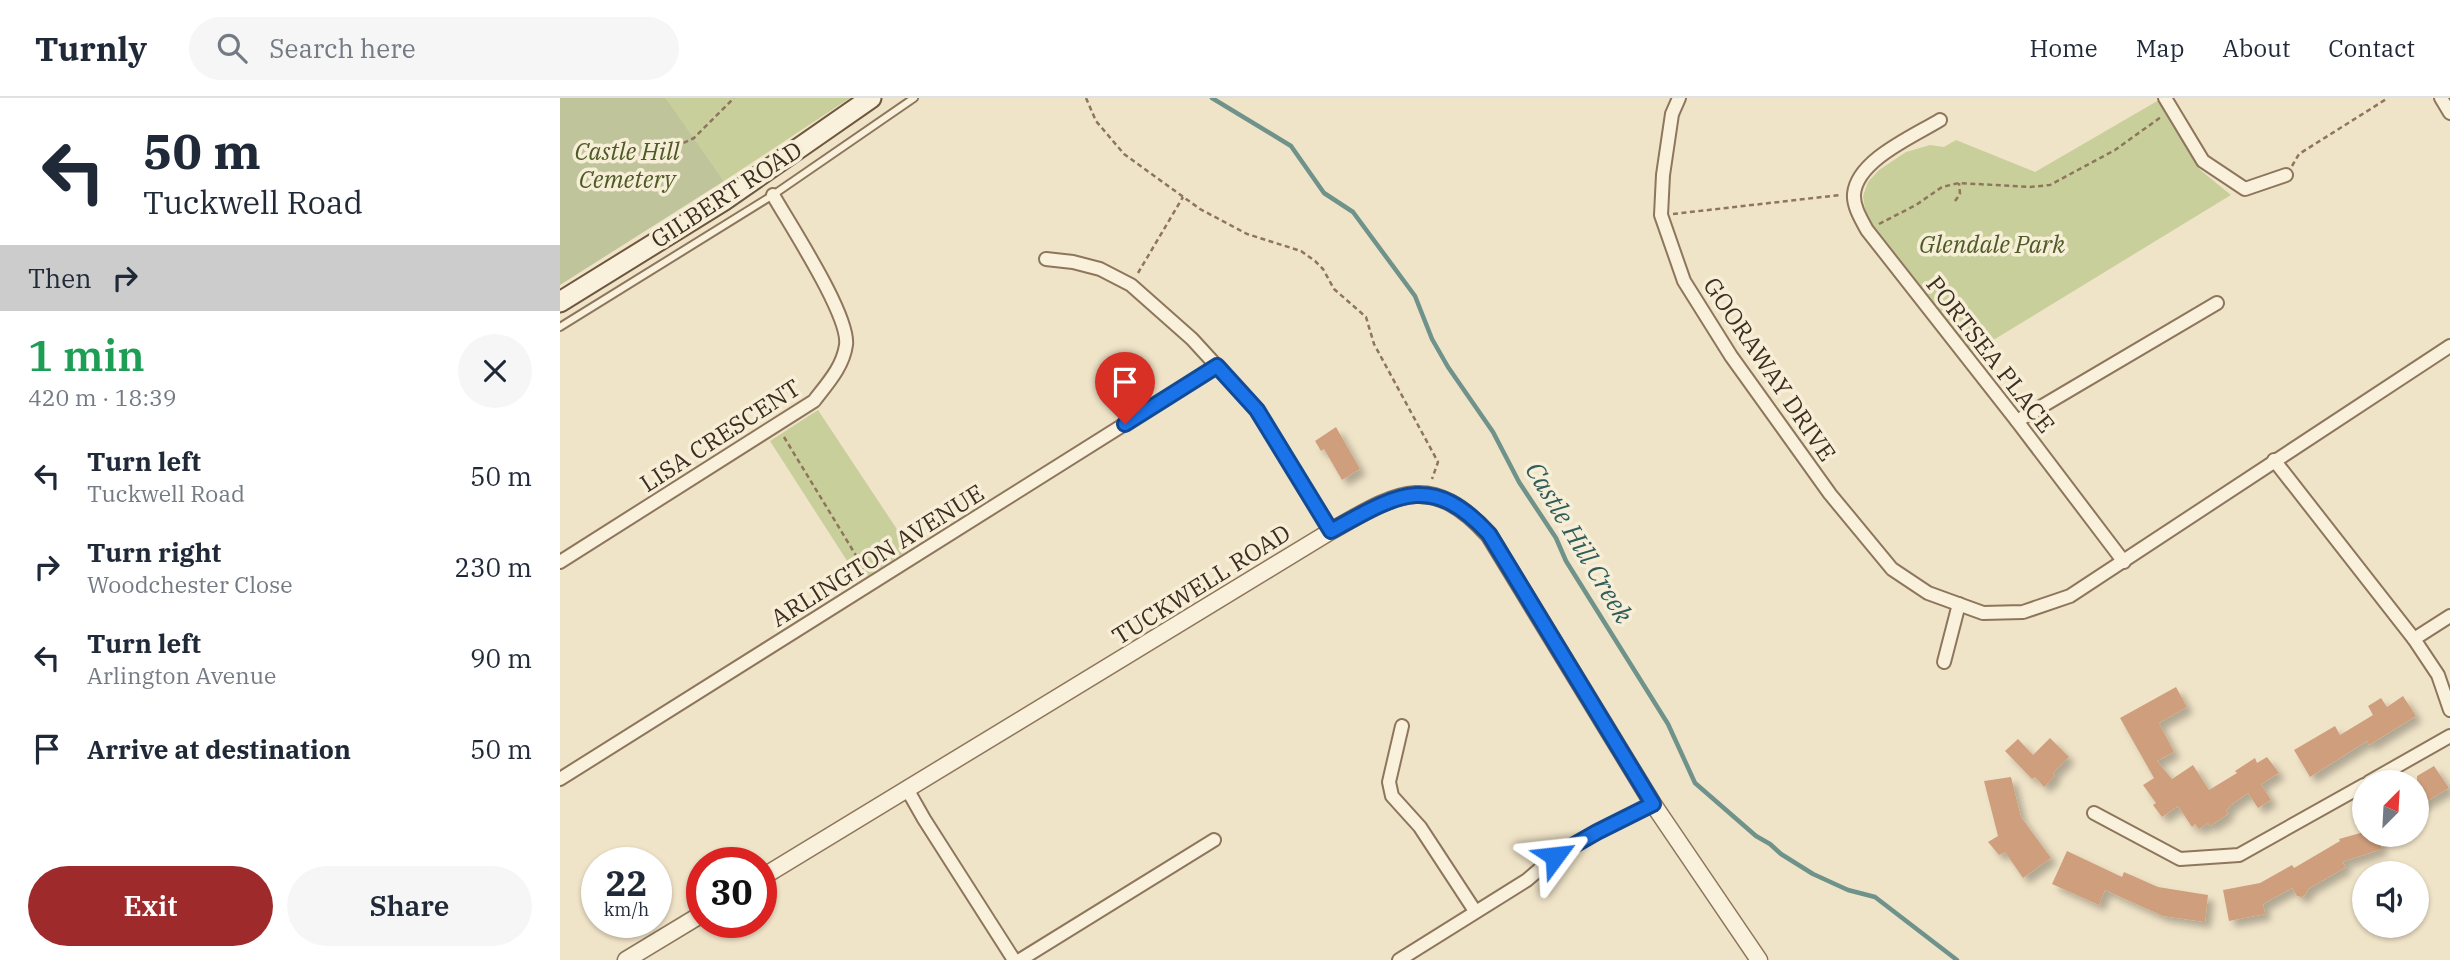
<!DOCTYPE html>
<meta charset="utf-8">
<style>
:root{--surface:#fff;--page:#f6f6f7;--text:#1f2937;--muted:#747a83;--line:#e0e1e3;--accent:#9e2a2b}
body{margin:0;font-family:"IBM Plex Serif",serif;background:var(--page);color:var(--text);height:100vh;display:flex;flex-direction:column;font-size:26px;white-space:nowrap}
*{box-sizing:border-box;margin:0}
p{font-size:23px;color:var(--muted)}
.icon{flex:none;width:38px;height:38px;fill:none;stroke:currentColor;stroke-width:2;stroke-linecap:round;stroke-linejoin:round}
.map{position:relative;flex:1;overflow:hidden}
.sheet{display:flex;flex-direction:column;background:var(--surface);width:560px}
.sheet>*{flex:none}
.hud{background:#fff;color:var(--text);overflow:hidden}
.needle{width:46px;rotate:24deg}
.tools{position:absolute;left:1792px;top:672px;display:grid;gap:14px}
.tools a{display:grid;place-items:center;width:77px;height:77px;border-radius:50%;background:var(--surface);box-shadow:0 2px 5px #0004;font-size:35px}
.speed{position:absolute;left:21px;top:749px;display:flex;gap:14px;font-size:35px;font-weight:700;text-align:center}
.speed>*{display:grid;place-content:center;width:91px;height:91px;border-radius:50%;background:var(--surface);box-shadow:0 2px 5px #0004;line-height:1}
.speed small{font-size:18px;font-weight:400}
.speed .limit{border:10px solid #d22;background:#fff;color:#111}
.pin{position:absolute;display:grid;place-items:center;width:60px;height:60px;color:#fff;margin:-72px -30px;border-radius:50% 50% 50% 0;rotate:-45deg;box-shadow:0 0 7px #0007}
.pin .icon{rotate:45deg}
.me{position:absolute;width:77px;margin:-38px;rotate:60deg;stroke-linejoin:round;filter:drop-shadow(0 0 5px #0008)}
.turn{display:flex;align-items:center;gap:24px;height:147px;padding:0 28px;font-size:32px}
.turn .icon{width:91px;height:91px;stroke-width:2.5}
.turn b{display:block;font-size:49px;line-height:60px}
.then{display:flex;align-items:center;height:66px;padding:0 28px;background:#0003;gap:14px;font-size:26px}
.round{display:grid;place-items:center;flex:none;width:74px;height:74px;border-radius:37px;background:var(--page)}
.overview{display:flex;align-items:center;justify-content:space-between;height:119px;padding:0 28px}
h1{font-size:42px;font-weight:600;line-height:52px;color:#1e9e55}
.cta{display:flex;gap:14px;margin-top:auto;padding:14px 28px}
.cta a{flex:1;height:80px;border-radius:42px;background:var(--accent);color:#fff;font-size:28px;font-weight:600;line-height:80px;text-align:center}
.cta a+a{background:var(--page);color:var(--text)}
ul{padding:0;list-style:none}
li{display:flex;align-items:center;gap:21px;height:91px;padding:0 28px}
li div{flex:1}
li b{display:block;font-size:26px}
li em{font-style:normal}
header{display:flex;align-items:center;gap:42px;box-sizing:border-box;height:98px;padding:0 35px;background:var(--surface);border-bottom:2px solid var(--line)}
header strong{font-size:33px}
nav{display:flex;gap:38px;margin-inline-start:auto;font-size:24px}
.search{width:490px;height:63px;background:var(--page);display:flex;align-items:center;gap:18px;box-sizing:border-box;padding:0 24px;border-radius:38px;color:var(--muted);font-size:26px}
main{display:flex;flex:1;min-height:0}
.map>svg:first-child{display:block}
.green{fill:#c9cf9b}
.cemetery{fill:#bfc49a}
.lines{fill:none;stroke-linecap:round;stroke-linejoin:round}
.stream{stroke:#6f938a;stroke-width:4.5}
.building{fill:#cf9f7d;filter:url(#shadow)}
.service-casing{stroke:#8d765c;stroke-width:10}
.minor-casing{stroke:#8d765c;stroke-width:16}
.tertiary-casing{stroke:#8d765c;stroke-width:19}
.secondary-casing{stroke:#6f573f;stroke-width:23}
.path{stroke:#8d765c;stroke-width:2.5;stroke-dasharray:5 3.5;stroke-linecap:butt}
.service{stroke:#faf1dc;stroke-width:6}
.minor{stroke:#faf1dc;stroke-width:12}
.tertiary{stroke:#faf1dc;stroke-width:16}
.secondary{stroke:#faf1dc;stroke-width:19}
.route-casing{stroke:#114b97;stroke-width:18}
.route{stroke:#1a73e8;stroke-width:12}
.labels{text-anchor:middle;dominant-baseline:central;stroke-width:7;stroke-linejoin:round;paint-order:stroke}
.park-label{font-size:24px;font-style:italic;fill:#4d5a26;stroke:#f7eed8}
.street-label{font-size:24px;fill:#3d2e20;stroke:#f7eed8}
.water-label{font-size:26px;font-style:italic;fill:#2f5d5a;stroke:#f7eed8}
</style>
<header>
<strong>Turnly</strong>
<div class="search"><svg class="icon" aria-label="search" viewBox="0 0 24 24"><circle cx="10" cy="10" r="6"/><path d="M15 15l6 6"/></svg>Search here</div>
<nav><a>Home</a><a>Map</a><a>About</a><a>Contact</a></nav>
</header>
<main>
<section class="sheet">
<div class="hud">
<div class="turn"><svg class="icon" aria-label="left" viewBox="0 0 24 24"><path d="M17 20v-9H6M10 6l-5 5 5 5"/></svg><div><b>50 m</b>Tuckwell Road</div></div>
<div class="then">Then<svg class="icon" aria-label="right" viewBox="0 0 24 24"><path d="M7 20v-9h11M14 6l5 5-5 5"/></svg></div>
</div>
<div class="overview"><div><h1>1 min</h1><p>420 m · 18:39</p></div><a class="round"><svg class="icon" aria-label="close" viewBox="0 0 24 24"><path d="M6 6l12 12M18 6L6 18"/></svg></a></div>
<ul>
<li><svg class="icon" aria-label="left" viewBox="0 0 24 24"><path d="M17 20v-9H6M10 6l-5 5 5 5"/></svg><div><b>Turn left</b><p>Tuckwell Road</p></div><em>50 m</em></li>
<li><svg class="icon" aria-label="right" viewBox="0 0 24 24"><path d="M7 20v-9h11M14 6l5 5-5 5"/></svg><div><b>Turn right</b><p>Woodchester Close</p></div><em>230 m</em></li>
<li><svg class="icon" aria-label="left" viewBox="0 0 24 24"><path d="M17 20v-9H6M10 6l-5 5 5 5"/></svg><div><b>Turn left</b><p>Arlington Avenue</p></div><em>90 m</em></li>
<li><svg class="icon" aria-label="arrive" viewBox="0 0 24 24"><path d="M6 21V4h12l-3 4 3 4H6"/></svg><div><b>Arrive at destination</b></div><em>50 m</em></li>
</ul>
<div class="cta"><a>Exit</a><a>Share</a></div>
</section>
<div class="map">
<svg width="1890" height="862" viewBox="0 0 1890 862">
<defs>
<filter id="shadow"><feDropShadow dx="6" dy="6" stdDeviation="3.5" flood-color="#0004"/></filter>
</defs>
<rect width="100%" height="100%" fill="#f0e4c8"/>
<g class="green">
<polygon points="106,0 290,0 164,83"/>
<polygon points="1599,2 1639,71 1671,97 1412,255 1322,142 1306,117 1303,98 1308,84 1319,72 1346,54 1370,47 1384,49 1396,42 1475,74"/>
<polygon points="258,312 350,451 300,483 210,343"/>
</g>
<polygon class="cemetery" points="0,0 106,0 164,83 0,187"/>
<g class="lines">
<polyline class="stream" points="652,0 731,48 764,95 793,114 855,198 872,241 888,269 933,334 959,384 996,440 1006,463 1108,626 1135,685 1196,738 1210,746 1221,756 1253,776 1288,792 1315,799 1397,862"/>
</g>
<g class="building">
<polygon points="776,329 800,371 782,382 764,351 761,353 755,343"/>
<polygon points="1616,589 1627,609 1599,625 1614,654 1597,663 1612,681 1633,667 1649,692 1677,675 1675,673 1695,660 1697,665 1707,659 1719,675 1701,686 1711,702 1698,710 1688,695 1671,707 1666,713 1668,716 1650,728 1648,725 1639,731 1635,726 1632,729 1618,708 1602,719 1593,707 1596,705 1583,687 1594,680 1560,620"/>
<polygon points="1843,598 1856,618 1809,647 1807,643 1750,679 1734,652 1775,628 1780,637 1813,617 1808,608 1821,600 1827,609"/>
<polygon points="1490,640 1509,659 1493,675 1495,678 1484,689 1475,679 1472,681 1445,653 1458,641 1473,657"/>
<polygon points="1874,668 1889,690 1857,709 1857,678"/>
<polygon points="1451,679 1461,719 1491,760 1463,780 1445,754 1439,757 1428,744 1438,738 1424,683"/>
<polygon points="1804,734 1804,737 1817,737 1822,751 1782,764 1786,769 1748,791 1746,796 1742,799 1737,798 1732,790 1703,806 1705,816 1669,823 1663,792 1700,785 1732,767 1734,770 1780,743 1779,741"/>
<polygon points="1507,753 1562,779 1564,774 1598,789 1648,797 1645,824 1603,818 1545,792 1539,807 1492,786"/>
</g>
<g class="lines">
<defs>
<polyline id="service" points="0,229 213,97 354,0"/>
<g id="minor">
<polyline points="1119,0 1112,16 1103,77 1101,117 1124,183 1171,258 1270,396 1332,471 1368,495 1423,515 1463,514 1510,498 1890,248"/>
<polyline points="1605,0 1643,63 1685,91 1726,77"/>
<polyline points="1881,0 1890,15"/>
<path d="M 1380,22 C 1354,38 1297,62 1294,96 C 1293,108 1301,121 1307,132 L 1457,323 L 1564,464"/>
<polyline points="486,161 513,164 540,171 571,187 632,241 697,312 771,433"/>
<polyline points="1457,323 1657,205"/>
<polyline points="1714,362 1854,541 1878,577 1890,612"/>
<path d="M 0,464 L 254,303 C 267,286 283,269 286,247 C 290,218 230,127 213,97"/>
<polyline points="1854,541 1890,518"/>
<polyline points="1384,564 1399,506"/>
<polyline points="842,628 829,684 832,698 860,729 915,813"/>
<polyline points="0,681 657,268"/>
<polyline points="1809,684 1890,638"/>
<polyline points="347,691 364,721 454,862"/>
<polyline points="1534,715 1620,761 1679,757 1804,687"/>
<polyline points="460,862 654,742"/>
<polyline points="839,862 967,782 995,758 1037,734 1093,706"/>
</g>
<g id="tertiary">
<path d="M 201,780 L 771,433 C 836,396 870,372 929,437 L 1093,706 L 1199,862"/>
<polyline points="66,862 142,816"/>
</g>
<polyline id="secondary" points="0,204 163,103 311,0"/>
</defs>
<use href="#service" class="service-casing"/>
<use href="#minor" class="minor-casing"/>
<use href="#tertiary" class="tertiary-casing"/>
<use href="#secondary" class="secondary-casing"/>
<g class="path">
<polyline points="526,0 536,23 564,56 640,111 687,136 741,153 755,163 763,171 774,191 806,219 814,246 878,364 872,381"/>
<polyline points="108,52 134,40 174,0"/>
<polyline points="1732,68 1739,56 1828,0"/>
<polyline points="1395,103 1400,96 1399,85"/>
<polyline points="1113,116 1280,97"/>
<polyline points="1319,126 1356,107 1382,89 1399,85 1470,89 1490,87 1555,52 1601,19"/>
<polyline points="578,175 623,99"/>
<polyline points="224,339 306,474"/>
</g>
<use href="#service" class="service"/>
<use href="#minor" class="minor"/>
<use href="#tertiary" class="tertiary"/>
<use href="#secondary" class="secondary"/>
</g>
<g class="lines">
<defs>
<path id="route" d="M 565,326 L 657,268 L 697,312 L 771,433 C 836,397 871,373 929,436 L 1093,706 L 1037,734 L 995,758"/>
</defs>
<use href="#route" class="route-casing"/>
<use href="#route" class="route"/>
</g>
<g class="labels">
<g class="park-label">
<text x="67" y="53">Castle Hill<tspan x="67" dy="28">Cemetery</tspan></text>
<text x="1432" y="146">Glendale Park</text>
</g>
<g class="street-label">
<text transform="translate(166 96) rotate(-33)">GILBERT ROAD</text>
<text transform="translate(1431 256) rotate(52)">PORTSEA PLACE</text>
<text transform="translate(1210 271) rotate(56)">GOORAWAY DRIVE</text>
<text transform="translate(160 337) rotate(-33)">LISA CRESCENT</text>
<text transform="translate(317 457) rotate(-32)">ARLINGTON AVENUE</text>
<text transform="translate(641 486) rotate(-32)">TUCKWELL ROAD</text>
</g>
<g class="water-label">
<text transform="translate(1020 444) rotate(59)">Castle Hill Creek</text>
</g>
</g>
</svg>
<div class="tools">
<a><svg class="needle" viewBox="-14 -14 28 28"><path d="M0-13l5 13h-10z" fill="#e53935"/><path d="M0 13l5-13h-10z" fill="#747a83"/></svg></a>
<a><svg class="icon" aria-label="sound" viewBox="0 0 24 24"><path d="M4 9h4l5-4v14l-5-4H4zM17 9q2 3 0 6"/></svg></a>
</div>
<div class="speed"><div>22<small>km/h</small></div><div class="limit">30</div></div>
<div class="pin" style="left:565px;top:326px;background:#d93025"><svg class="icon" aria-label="arrive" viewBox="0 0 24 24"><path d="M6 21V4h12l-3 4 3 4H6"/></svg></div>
<svg class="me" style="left:995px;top:758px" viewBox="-20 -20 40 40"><path d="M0-17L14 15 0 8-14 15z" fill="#1a73e8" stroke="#fff" stroke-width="4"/></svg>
</div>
</main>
